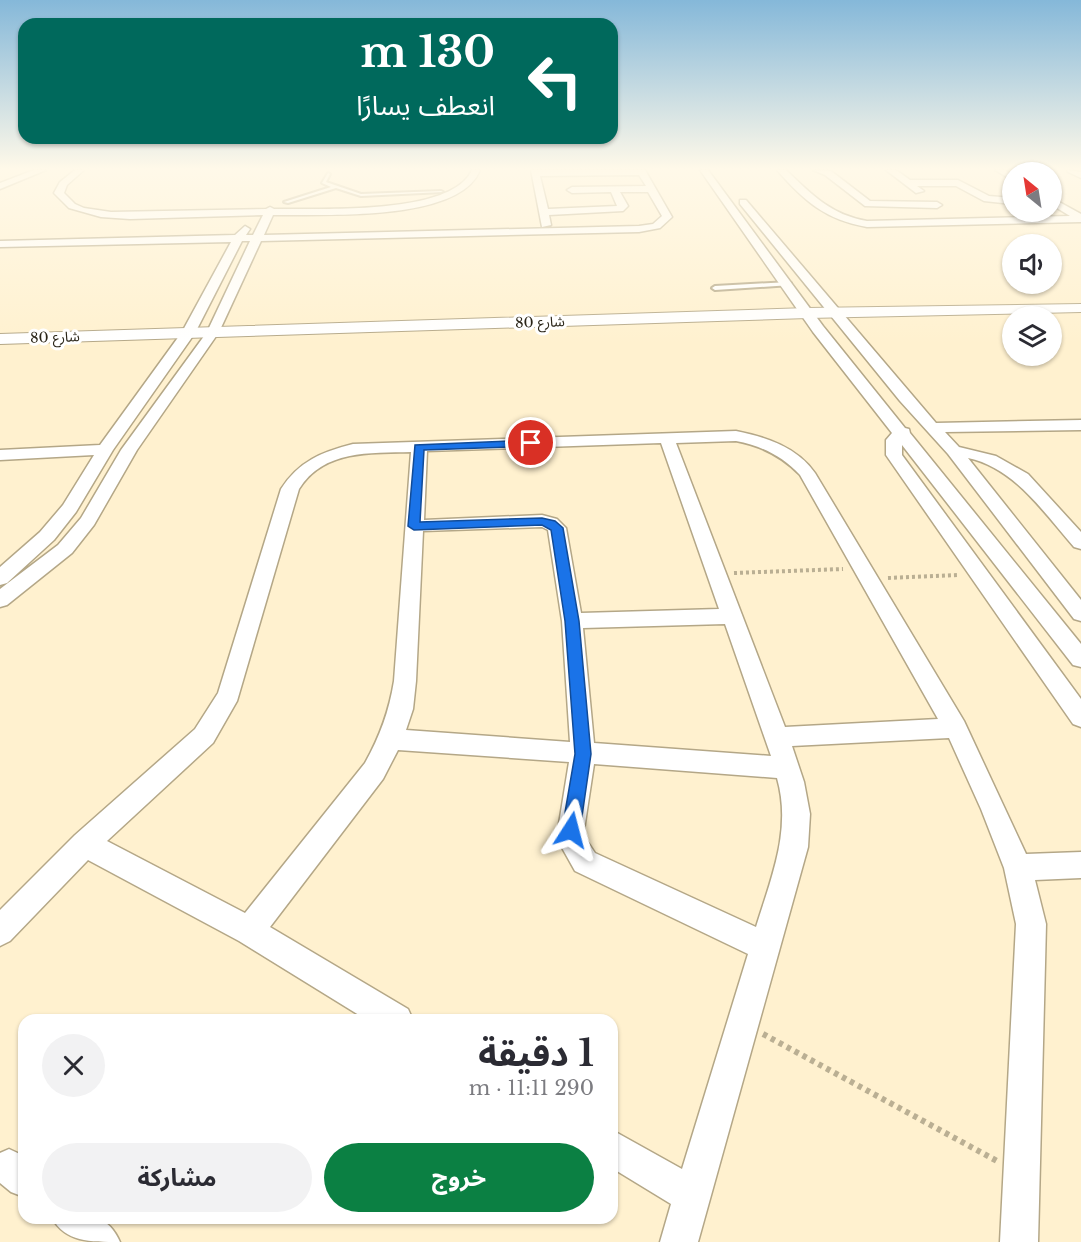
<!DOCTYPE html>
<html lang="ar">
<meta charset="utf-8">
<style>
:root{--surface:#fff;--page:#f2f2f3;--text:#2b2b33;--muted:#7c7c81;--accent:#0b8043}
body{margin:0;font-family:"Libre Baskerville","Noto Sans Arabic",serif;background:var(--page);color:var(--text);direction:rtl;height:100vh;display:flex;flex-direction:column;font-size:22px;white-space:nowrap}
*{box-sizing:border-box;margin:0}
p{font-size:20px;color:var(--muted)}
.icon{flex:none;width:33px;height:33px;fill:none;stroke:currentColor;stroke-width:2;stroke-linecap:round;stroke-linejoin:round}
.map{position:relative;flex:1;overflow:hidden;direction:ltr}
.side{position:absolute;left:18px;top:1014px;width:600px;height:210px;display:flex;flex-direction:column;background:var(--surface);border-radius:18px;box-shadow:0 2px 4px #0004;direction:rtl}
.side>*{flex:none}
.top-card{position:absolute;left:18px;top:18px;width:600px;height:126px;border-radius:18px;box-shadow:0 2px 4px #0004;direction:rtl;background:#00695c;color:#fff;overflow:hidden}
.needle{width:39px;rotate:330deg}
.buttons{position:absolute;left:1002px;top:162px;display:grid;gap:12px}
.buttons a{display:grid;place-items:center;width:60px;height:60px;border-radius:50%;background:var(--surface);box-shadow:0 2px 4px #0004;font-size:30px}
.pin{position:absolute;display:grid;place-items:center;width:51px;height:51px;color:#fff;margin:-26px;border:3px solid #fff;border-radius:50%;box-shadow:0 2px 6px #0007}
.me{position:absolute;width:66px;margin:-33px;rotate:9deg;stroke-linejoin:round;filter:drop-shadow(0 0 4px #0008)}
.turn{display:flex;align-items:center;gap:21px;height:126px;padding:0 24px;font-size:27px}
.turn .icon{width:78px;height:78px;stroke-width:2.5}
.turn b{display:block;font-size:42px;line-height:51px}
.round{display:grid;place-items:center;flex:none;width:63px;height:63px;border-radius:32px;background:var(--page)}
.head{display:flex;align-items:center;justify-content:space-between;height:102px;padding:0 24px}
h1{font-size:36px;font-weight:700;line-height:45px}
.primary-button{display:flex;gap:12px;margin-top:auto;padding:12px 24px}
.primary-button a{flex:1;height:69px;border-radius:36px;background:var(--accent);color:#fff;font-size:24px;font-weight:700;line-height:69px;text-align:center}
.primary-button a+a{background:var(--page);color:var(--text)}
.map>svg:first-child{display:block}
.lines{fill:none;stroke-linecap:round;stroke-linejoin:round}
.service-casing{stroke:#b4a787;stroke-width:4}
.minor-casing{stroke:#b4a787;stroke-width:3}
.tertiary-casing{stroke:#b4a787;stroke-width:2}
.path-far1{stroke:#baaf93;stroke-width:4;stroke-dasharray:3 3;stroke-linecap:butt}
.path{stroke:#baaf93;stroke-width:6;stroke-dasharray:4.5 4.5;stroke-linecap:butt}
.service{fill:#fff;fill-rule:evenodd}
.minor{fill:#fff;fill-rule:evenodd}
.tertiary{fill:#fff;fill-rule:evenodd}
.route{fill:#1a73e8;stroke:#114b97;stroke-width:1.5}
.labels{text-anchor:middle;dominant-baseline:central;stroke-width:6;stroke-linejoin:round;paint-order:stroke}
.far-street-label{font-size:14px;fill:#292417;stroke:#fff}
</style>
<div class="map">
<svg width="1081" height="1242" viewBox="0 0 1081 1242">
<rect width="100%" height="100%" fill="#fff1cf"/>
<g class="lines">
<defs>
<g id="service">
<polygon points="328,173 330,174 326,182 361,194 441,191 443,192 361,196 336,188 288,203 284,202 331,187 322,183"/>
<polygon points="789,282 791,283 791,285 715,290 712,288 715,286"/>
</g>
<g id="minor">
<polygon points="34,170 46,170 0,189 0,183"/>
<path d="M 75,170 L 84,170 L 67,185 L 64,193 L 75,204 L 84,208 L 111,212 L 266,209 L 270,207 L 274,209 C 319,208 452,216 472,170 L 480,170 C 459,223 321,214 273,215 L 264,235 L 639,226 L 653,224 L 662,216 L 648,192 L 620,192 L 628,206 L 623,211 L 549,215 L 551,225 L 542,227 L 531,170 L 645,170 L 672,217 L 660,228 L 639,232 L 261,241 L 219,332 L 137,450 L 94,525 L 72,553 L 7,605 L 0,607 L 0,589 L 58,545 L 81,518 L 121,450 L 207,332 L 250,241 L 242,241 L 195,333 L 113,450 L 76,512 L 54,540 L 7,583 L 0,585 L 0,567 L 40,532 L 63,505 L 94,455 L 0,460 L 0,450 L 100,445 L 182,332 L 231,242 L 0,247 L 0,241 L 235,235 L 245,226 L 250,229 L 246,235 L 253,235 L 263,215 L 130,219 L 101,217 L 69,208 L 54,193 L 60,182 ZM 639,175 L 646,186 L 572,187 L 567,190 L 572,193 L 611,192 L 617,206 L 548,209 L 540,176 Z"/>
<polygon points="700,170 708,170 823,326 905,428 909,429 910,433 1081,644 1081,667 1073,665 902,445 902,455 1081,699 1081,727 1073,724 886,455 886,440 892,433 813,332"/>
<path d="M 777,170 L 786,170 C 811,194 831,215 867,221 L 1070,216 L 1052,205 L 1052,198 L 1081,214 L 1081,222 L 867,227 C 826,220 804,201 777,170 Z"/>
<polygon points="813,170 831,171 870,201 937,202 942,205 937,208 865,206 825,175"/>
<polygon points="886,170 896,170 910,180 958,180 989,196 1012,198 1012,204 984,201 956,186 917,186 924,191 916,193"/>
<polygon points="995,170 1005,170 1012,175 1012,180"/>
<polygon points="1067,170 1081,172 1081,178 1068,172"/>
<path d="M 740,200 L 746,200 L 936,423 L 1081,420 L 1081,430 L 945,432 L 959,447 L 996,456 L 1028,474 L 1081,532 L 1081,549 L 1074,547 C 1044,513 1015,468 968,458 L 1081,600 L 1081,621 L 1074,619 L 948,454 L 900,401 L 740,204 Z"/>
<path d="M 736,431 C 766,437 797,447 815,473 L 964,721 L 1026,854 L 1081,852 L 1081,878 L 1035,880 L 1046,924 L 1038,1242 L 1000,1242 L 1016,924 L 1004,868 L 981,809 L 949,738 L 792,746 L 804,782 L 810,814 L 808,847 L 698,1242 L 660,1242 L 671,1204 L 612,1168 L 612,1130 L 682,1169 L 748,954 L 575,871 L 561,846 L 558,830 L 569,762 L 398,750 L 383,779 L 270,927 L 408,1009 L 413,1020 L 367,1020 L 239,941 L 88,860 L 10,941 L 0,946 L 0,910 L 75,835 L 195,729 L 218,693 L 281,489 C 299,461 322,452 353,444 ZM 736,441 C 762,446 782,456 800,475 L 938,719 L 785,727 L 676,443 ZM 661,443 L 719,609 L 581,613 L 566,528 L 557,519 L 542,515 L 424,520 L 427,451 ZM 411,452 L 394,681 C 389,712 380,736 365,763 L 245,913 L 107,841 L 213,743 L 237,701 L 299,489 C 323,450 370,453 411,452 ZM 542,527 L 548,530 L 562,621 L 570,742 L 406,730 L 413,709 L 416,681 L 423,531 ZM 725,624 L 771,756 L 594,743 L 583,628 ZM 594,764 L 777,778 C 792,830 771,878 756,927 L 595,853 L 587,841 L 584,830 Z"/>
<polygon points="9,1149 24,1156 24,1197 11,1192 0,1183 0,1153"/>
<path d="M 52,1218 C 83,1218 106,1209 120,1242 C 89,1242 66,1242 52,1218 Z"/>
</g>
<polygon id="tertiary" points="1081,304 1081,312 808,318 0,344 0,334 808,308"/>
</defs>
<use href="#service" class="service-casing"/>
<use href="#minor" class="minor-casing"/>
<use href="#tertiary" class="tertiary-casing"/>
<g class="path-far1">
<polyline points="734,573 843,569"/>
<polyline points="888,578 959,575"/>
</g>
<polyline class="path" points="763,1034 997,1161"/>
<use href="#service" class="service"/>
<use href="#minor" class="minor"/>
<use href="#tertiary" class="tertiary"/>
</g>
<linearGradient id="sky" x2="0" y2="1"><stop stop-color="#85b8d9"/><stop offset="0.49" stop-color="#fff9e9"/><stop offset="1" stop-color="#fff9e9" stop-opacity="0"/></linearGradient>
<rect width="1081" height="344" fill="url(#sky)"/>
<polygon class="route" points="531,440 535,441 535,446 424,450 420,522 542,518 555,521 563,528 579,621 591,754 580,830 577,836 571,838 565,836 562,830 575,754 565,621 551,530 542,525 414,530 408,526 415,445"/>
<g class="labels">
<g class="far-street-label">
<text transform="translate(540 322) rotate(-2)">شارع 80</text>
<text transform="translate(55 337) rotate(-2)">شارع 80</text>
</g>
</g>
</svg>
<div class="buttons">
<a><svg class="needle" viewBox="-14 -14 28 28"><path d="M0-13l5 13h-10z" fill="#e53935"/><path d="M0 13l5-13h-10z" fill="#7c7c81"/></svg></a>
<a><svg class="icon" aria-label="sound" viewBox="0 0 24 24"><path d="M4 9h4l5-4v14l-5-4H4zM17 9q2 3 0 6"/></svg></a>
<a><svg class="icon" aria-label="layers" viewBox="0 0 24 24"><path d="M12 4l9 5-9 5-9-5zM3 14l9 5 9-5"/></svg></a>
</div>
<div class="pin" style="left:531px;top:443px;background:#d93025"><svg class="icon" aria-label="arrive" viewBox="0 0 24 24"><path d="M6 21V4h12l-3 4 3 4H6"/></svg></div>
<svg class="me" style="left:571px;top:830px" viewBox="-20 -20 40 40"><path d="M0-17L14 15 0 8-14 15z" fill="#1a73e8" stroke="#fff" stroke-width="4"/></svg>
<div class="top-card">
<div class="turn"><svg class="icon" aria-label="left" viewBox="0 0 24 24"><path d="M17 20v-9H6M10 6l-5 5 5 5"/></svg><div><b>130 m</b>انعطف يسارًا</div></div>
</div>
<section class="side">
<div class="head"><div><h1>1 دقيقة</h1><p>290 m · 11:11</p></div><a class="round"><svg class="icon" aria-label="close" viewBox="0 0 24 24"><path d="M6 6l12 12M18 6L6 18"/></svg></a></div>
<div class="primary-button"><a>خروج</a><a>مشاركة</a></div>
</section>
</div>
